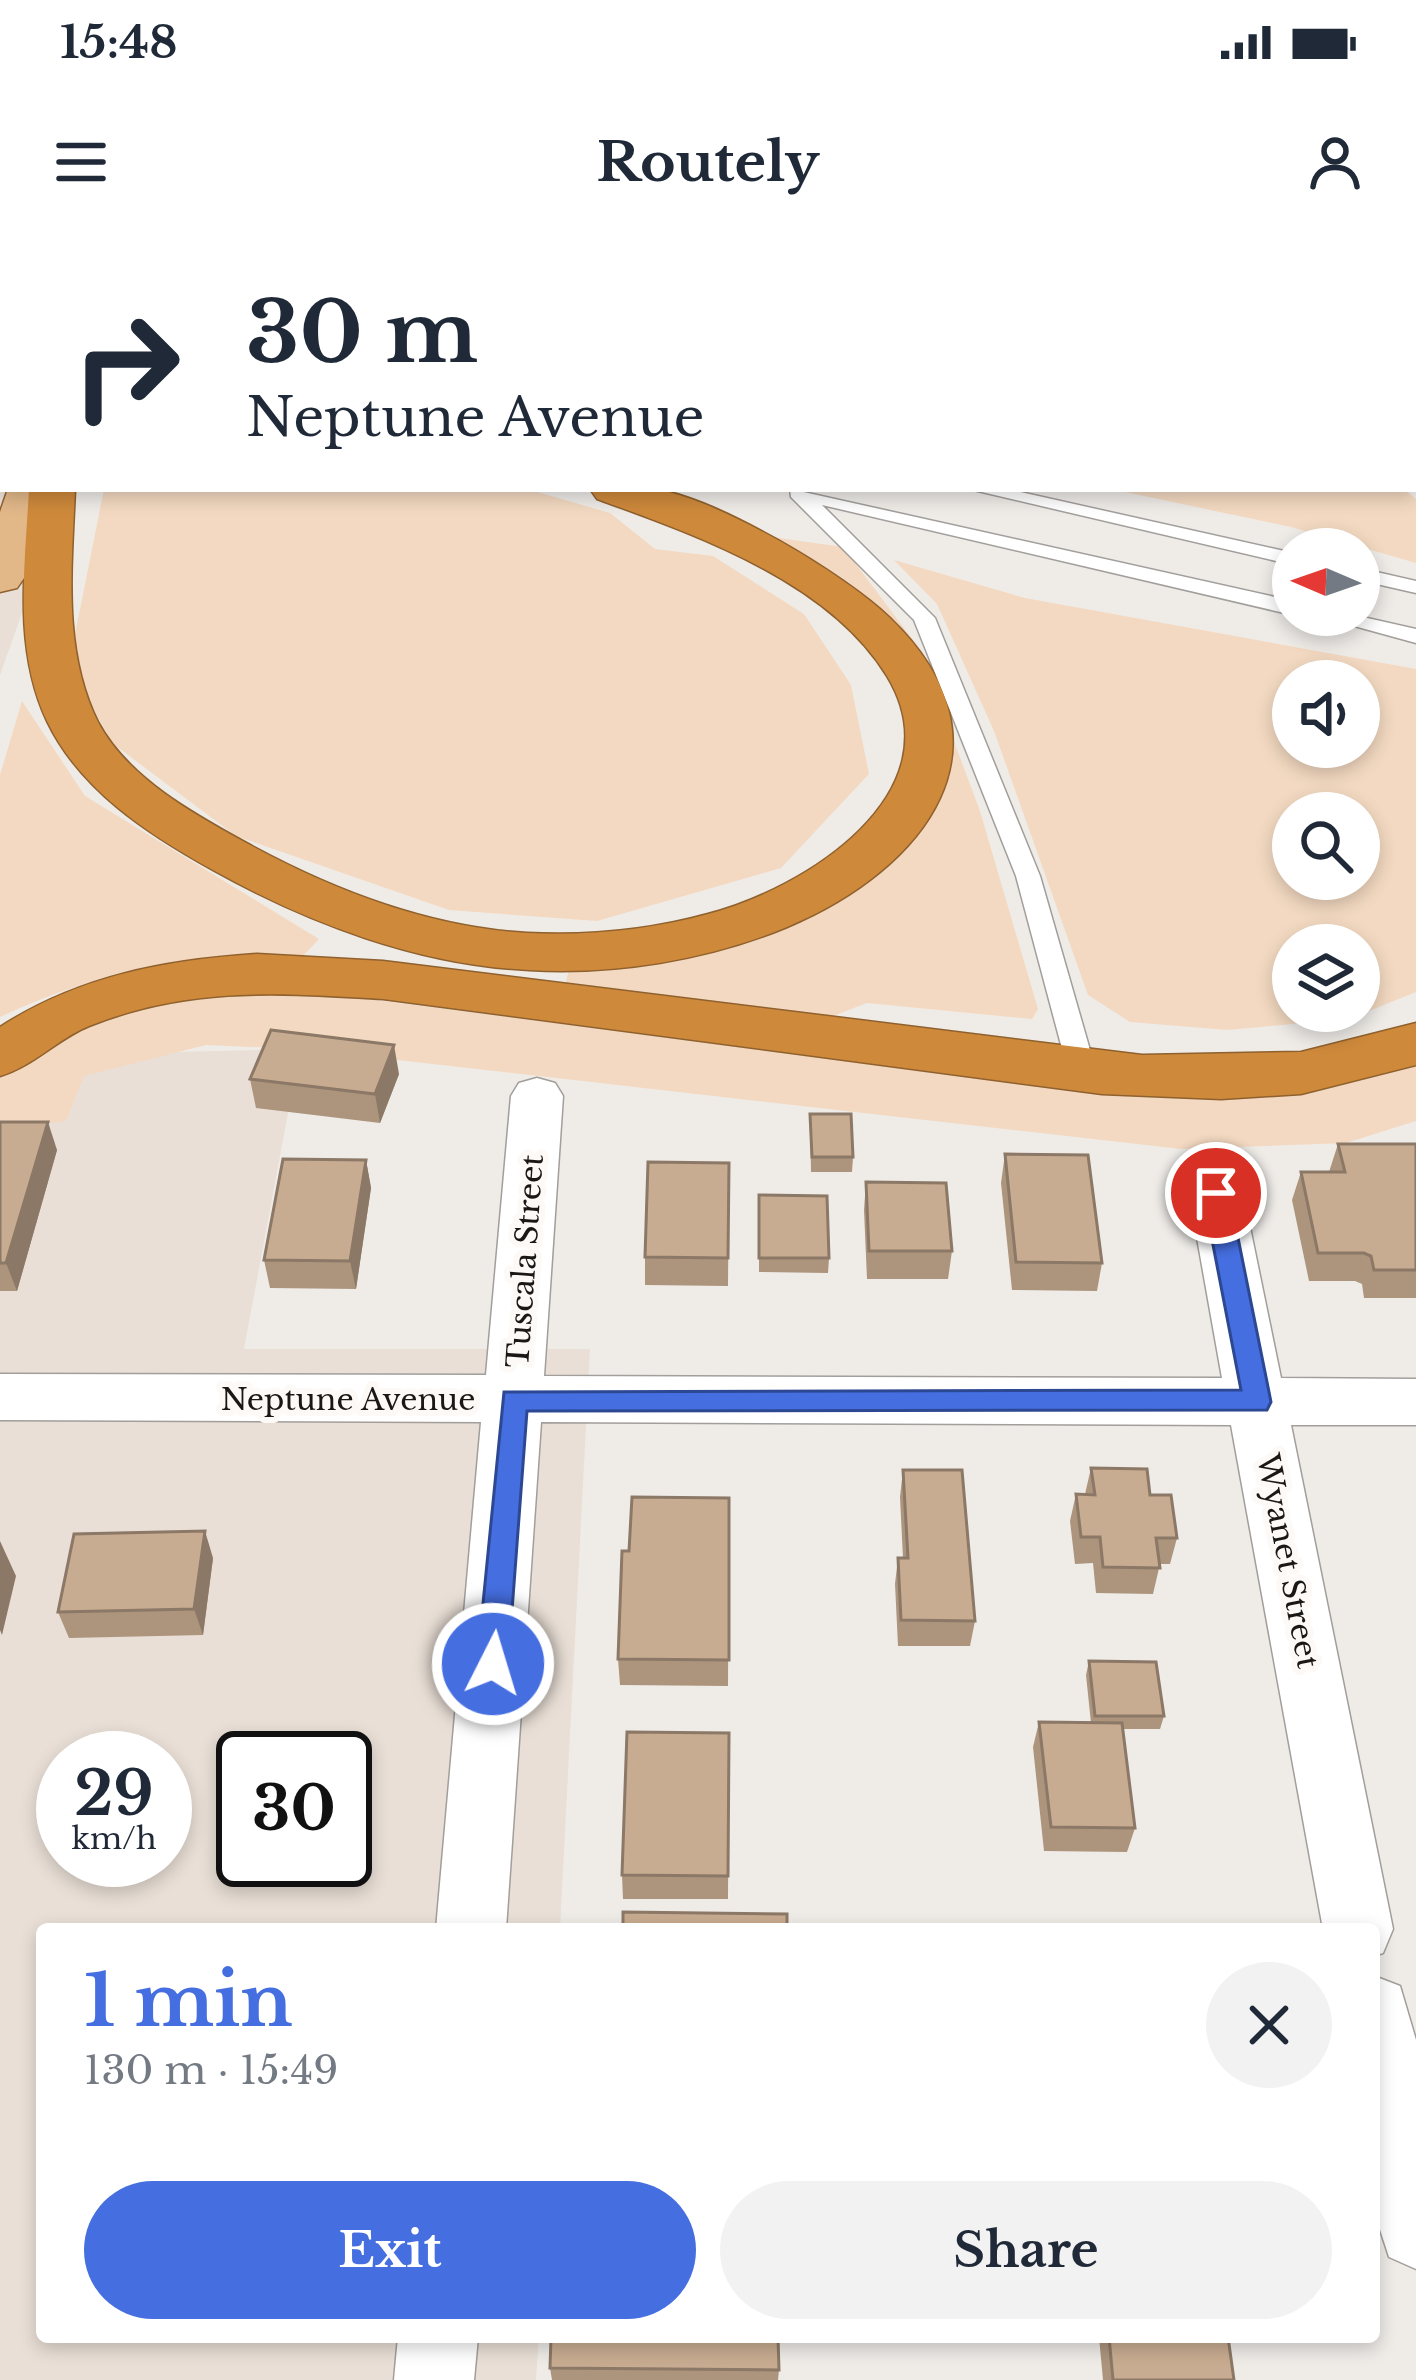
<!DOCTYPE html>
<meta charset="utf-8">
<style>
:root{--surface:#fff;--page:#f2f2f3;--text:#1f2937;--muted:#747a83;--accent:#456ee0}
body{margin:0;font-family:"Libre Baskerville",serif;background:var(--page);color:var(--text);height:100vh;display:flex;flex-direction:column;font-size:45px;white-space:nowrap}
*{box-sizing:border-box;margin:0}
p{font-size:39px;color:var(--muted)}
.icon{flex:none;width:66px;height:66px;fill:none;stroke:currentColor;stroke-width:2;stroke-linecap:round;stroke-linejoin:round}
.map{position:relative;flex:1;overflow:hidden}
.sheet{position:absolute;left:36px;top:1683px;width:1344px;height:420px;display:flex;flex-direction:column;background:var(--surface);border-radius:12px;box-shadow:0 6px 18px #0003}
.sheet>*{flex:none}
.hud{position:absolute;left:0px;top:0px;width:1416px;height:252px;box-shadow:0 6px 18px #0003;background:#fff;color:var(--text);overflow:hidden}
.needle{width:78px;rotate:272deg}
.controls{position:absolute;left:1272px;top:288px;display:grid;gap:24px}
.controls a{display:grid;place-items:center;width:108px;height:108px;border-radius:50%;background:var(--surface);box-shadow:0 6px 18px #0003;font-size:60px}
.speed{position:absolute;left:36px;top:1491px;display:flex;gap:24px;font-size:60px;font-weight:700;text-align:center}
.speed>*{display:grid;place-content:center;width:156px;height:156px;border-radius:50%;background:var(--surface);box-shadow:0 6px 18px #0003;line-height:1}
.speed small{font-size:30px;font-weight:400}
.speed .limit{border:6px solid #111;border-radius:18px;background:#fff;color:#111}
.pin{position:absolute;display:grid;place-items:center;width:102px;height:102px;color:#fff;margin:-51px;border:6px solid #fff;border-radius:50%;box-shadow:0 3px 12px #0007}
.me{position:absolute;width:132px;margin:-66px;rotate:5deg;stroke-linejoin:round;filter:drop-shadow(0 0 9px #0008)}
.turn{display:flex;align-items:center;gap:42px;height:252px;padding:0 48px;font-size:54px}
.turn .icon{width:156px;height:156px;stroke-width:2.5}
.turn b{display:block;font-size:84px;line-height:102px}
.round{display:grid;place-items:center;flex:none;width:126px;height:126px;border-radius:63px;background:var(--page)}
.head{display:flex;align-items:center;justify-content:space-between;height:204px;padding:0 48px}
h1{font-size:72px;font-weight:700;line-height:90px;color:var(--accent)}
.cta{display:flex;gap:24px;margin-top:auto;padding:24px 48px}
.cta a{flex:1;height:138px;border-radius:72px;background:var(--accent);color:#fff;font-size:48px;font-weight:700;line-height:138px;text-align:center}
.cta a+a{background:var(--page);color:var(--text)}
.status{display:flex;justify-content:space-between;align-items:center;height:84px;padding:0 60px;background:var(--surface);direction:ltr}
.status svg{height:33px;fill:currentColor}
header{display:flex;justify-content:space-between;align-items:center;height:156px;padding:0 48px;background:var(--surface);font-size:54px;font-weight:700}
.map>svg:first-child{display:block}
.built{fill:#e9dfd6;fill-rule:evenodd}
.green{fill:#f3d9c1;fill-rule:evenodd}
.water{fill:#808ead}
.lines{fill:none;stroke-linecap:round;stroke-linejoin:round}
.lane-casing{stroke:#a19e9b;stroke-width:3}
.street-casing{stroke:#a19e9b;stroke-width:3}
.primary-casing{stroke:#8f612e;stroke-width:3}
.highway-casing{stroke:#8f612e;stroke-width:3}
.lane{fill:#fff;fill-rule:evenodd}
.street{fill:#fff;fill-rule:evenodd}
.primary{fill:#e2b889;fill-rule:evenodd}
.highway{fill:#ce893b;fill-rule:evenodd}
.wall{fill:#ac947d}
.shaded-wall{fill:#8c7866}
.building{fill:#c8ac91;stroke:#8c7866;stroke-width:3}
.route{fill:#456ee0;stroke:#2d4892;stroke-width:3}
.labels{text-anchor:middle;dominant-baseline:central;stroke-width:12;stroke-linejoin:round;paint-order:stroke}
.street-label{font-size:30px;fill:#1a1817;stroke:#fdf9f6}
</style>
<div class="status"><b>15:48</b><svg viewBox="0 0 49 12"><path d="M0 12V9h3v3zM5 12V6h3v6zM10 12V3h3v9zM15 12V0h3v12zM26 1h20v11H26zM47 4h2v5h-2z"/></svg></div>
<header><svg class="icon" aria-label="menu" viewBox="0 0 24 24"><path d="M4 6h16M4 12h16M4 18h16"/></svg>Routely<svg class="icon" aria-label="person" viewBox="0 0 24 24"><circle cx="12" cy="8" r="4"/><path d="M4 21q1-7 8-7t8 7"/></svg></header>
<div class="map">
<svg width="1416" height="2140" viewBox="0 0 1416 2140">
<rect width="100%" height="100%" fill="#efece8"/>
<g class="built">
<polygon points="0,213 3,249 66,249 0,435"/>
<path d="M 300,809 L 244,1109 L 590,1109 L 560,1689 L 42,1689 L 42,2097 L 539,2097 L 536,2140 L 0,2140 L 0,816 ZM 63,1518 L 165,1518 L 165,1620 L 63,1620 ZM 243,1518 L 345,1518 L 345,1620 L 243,1620 Z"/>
</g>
<g class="green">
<polygon points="104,249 527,249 610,273 655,309 713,316 804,374 851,445 869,534 781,628 597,681 449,670 236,596 112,503 69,424"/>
<polygon points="1111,249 1404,249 1416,259 1416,323 1291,287"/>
<polygon points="751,294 843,307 919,408 980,571 1038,769 1032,779 867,763 815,783 564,749 571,722 788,683 945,513 903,407"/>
<path d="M 894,320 L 1025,358 L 1416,429 L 1416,752 L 1349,779 L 1227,790 L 1130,782 L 1088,755 L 994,491 L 937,364 ZM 1293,441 L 1359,441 L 1359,507 L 1293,507 ZM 1293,573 L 1359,573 L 1359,639 L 1293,639 ZM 1293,705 L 1359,705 L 1359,771 L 1293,771 Z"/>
<path d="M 22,461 L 85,556 L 319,699 L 303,716 C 185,718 108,727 0,777 L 0,535 Z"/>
<polygon points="203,751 321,753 1097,853 1416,820 1416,881 1346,903 1181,909 300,809 206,805 84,836 66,881 0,889 0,834 105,774"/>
</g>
<polygon class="water" points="335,0 1416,0 1416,58 1413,3"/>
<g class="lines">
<defs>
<g id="lane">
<polygon points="790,249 1293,361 1293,375 822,265 935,378 1040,636 1096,831 1092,838 1082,840 1068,831 1016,636 914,380 791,257"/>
<polygon points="969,249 1007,249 1293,313 1293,325"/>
<polygon points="1359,328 1416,341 1416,353 1359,340"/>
<polygon points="1314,375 1354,375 1416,389 1416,403"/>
</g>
<g id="street">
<polygon points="537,838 555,843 563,856 544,1136 1222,1138 1189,953 1197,939 1216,933 1235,939 1243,953 1281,1138 1416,1139 1416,1185 1291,1185 1393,1689 1383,1713 1374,1716 1374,1689 1323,1689 1231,1185 541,1182 506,1689 436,1689 481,1182 0,1180 0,1134 486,1135 511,856 519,843"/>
<polygon points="1374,1736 1400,1746 1416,1800 1416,2029 1389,2017 1374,1971"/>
<polygon points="398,2097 478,2097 474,2140 394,2140"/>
</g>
<polygon id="primary" points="8,249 54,249 24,338 17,348 0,352 0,272"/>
<g id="highway">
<polygon points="0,56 3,57 3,81 0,80"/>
<rect x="1413" y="216" width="3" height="28"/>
<path d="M 29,249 L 75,249 C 72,326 62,410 98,482 C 128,539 197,576 252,606 C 337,652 429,687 527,693 C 586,696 650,690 708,674 C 802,650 959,554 887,436 C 829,341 696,295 597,259 L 590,249 C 611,249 634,246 654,249 C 717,258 844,334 890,378 C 1022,505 925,629 787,687 C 708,720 614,735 529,730 C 419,725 308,683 213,630 C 148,594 80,550 47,481 C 13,409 25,326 29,249 Z"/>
<path d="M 257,714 L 383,721 L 1142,815 L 1301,812 L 1416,783 L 1416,825 L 1301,854 L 1221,859 L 1102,854 L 383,759 C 277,753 190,746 89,786 C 57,799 34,826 0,836 L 0,787 C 79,736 165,720 257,714 Z"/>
</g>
</defs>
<use href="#lane" class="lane-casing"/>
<use href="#street" class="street-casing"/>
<use href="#primary" class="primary-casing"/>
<use href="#highway" class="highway-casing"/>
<use href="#lane" class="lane"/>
<use href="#street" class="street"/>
<use href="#primary" class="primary"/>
<use href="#highway" class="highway"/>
</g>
<g class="wall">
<polygon points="1413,52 1416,52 1416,121 1413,120"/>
<polygon points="399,834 380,883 256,868 250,839"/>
<polygon points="810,874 853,917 852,932 811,932"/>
<polygon points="0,882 57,910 17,1051 0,1051"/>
<polygon points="1338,904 1416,904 1416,1058 1364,1058 1362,1044 1355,1041 1309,1041 1292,960 1301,932 1329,932"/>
<polygon points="1005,914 1102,1023 1097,1051 1012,1050 1001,943"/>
<polygon points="366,920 371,948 356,1049 270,1048 264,1020"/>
<polygon points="729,923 728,1046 645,1045 645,1017"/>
<polygon points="866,942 952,1011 948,1039 867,1039 864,970"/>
<polygon points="759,955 829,1018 828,1033 759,1032"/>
<polygon points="1091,1228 1150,1255 1177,1298 1170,1324 1160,1324 1153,1354 1096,1353 1093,1323 1075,1324 1070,1281 1076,1254 1085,1254"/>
<polygon points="903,1230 975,1381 970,1406 898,1406 895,1344 898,1318 903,1318 900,1257"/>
<polygon points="729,1258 728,1446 620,1445 618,1419 629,1311"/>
<polygon points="213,1318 203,1395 69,1398 58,1372"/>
<polygon points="1089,1421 1164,1476 1160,1489 1122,1489 1135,1588 1127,1612 1044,1611 1033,1507 1039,1482 1091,1483 1086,1435"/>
<polygon points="729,1493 728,1659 623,1659 622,1635"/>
<polygon points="1099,2097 1228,2097 1234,2140 1103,2140"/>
<polygon points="550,2128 779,2130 778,2140 552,2140"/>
</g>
<g class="shaded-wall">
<polygon points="394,805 399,834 380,883 375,854"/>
<polygon points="48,882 57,910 17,1051 6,1023"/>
<polygon points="366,920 371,948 356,1049 350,1021"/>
<polygon points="205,1291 213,1318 203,1395 194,1369"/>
<polygon points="0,1301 16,1336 2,1395 0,1390"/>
</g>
<g class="building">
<polygon points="1413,52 1416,52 1416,84 1413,77"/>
<polygon points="271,790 394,805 375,854 250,839"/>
<polygon points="810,874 851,874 853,917 812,917"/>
<polygon points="0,882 48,882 6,1023 0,1023"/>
<polygon points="1338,904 1416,904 1416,1030 1374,1030 1371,1016 1364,1013 1318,1013 1301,932 1345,932"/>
<polygon points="1005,914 1088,915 1102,1023 1016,1022"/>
<polygon points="283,919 366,920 350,1021 264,1020"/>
<polygon points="648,922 729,923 728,1018 645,1017"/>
<polygon points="866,942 946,943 952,1011 869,1011"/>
<polygon points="759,955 827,956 829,1018 759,1018"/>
<polygon points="1091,1228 1147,1229 1150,1255 1171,1255 1177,1298 1156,1298 1160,1328 1103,1327 1100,1297 1081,1297 1076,1254 1095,1255"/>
<polygon points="903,1230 962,1230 975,1381 901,1380 898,1318 908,1318"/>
<polygon points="632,1257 729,1258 729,1420 618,1419 622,1311 629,1311"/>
<polygon points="205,1291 194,1369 58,1372 74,1294"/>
<polygon points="1089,1421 1156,1422 1164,1476 1095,1476"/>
<polygon points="1039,1482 1122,1483 1135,1588 1051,1587"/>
<polygon points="627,1492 729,1493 728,1636 622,1635"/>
<polygon points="623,1672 787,1674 787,1689 623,1689"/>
<polygon points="551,2097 778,2097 779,2130 550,2128"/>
<polygon points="1109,2097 1228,2097 1234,2140 1113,2140"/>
</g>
<polygon class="route" points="1216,944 1229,953 1271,1162 1267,1170 527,1171 508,1424 504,1434 482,1434 477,1424 504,1152 1241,1150 1203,953"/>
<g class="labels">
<g class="street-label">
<text transform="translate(525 1021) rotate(-86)">Tuscala Street</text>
<text x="348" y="1159">Neptune Avenue</text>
<text transform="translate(1288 1321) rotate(79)">Wyanet Street</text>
</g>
</g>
</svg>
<div class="controls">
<a><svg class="needle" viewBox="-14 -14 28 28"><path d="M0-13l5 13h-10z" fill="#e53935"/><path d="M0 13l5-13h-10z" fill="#747a83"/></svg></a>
<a><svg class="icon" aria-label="sound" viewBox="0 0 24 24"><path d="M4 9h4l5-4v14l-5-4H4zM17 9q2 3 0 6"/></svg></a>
<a><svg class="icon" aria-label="search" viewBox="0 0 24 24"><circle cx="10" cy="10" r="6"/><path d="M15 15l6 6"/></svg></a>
<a><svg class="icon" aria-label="layers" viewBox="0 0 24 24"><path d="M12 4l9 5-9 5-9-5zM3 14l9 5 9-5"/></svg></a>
</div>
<div class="speed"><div>29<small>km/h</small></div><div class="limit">30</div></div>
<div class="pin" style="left:1216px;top:953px;background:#d93025"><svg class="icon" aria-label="arrive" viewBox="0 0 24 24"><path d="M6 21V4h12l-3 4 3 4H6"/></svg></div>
<svg class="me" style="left:493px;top:1424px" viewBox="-20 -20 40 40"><circle r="17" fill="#456ee0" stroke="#fff" stroke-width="3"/><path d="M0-11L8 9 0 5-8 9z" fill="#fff"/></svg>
<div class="hud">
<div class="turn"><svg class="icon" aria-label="right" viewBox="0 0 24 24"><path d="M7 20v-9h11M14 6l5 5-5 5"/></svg><div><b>30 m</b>Neptune Avenue</div></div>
</div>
<section class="sheet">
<div class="head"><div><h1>1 min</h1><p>130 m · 15:49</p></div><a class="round"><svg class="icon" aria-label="close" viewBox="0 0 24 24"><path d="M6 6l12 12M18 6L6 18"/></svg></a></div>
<div class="cta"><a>Exit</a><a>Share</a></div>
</section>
</div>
